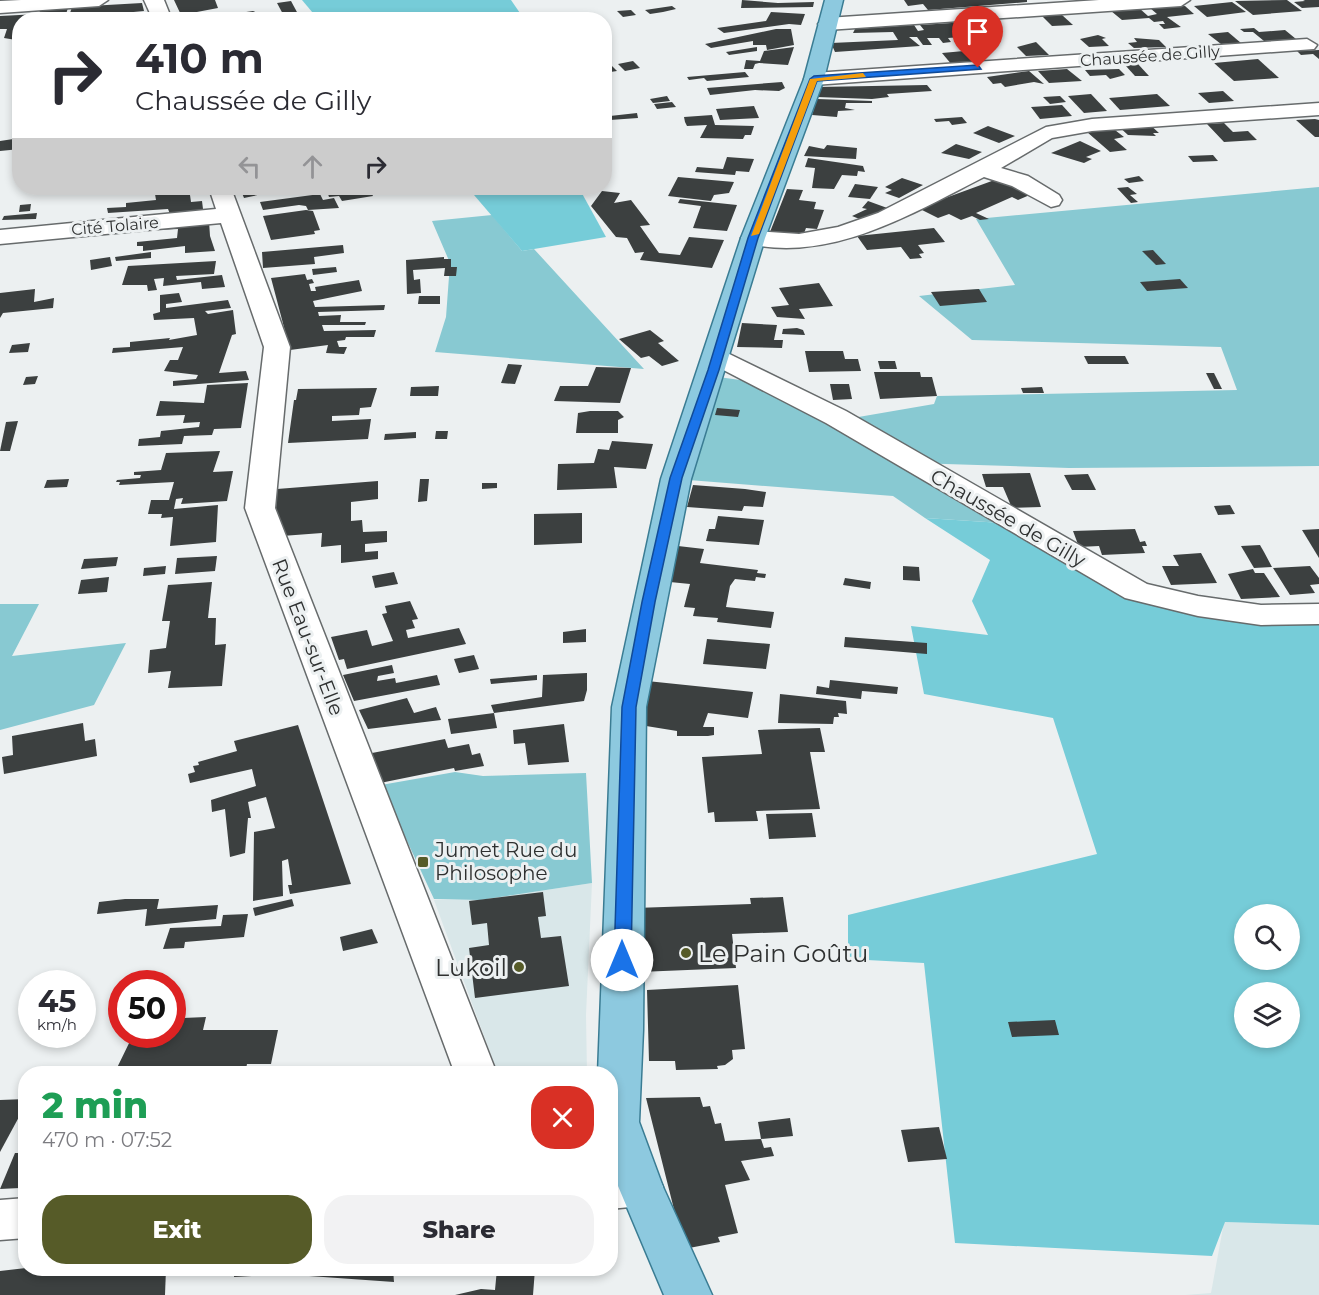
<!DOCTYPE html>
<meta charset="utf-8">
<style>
:root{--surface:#fff;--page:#f2f2f3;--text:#2b2b33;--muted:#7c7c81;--accent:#565b28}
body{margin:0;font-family:Montserrat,sans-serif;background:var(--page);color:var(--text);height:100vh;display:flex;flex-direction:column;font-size:22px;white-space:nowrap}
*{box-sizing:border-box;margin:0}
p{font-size:20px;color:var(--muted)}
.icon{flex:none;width:33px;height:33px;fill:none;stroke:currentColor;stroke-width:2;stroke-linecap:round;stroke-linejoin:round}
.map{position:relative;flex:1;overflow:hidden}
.details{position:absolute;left:18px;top:1066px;width:600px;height:210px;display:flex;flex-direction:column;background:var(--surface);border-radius:24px;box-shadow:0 3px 9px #0003}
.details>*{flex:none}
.hud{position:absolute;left:12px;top:12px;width:600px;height:183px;border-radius:24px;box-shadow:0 3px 9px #0003;background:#fff;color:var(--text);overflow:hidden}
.controls{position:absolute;left:1234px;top:904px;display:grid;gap:12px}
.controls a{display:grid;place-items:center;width:66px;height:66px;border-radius:50%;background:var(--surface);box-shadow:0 3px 9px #0003;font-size:30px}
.speed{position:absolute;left:18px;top:970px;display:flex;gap:12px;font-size:30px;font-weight:700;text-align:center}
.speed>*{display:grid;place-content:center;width:78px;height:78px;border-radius:50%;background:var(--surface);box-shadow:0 3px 9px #0003;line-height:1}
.speed small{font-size:15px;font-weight:400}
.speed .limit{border:9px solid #d22;background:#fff;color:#111}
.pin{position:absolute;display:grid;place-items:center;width:51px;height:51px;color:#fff;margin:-62px -26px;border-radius:50% 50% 50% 0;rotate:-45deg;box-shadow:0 0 6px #0007}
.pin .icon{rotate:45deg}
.me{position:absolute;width:66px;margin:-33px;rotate:0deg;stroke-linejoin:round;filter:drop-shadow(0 0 4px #0008)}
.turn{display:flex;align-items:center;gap:21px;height:126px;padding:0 24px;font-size:27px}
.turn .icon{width:78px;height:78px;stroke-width:2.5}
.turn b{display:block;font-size:42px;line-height:51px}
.lanes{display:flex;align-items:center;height:57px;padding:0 24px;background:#0003;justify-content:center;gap:30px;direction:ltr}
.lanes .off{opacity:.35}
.round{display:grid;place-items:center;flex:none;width:63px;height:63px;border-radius:24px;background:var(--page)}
.overview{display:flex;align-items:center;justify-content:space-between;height:102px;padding:0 24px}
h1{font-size:36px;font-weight:800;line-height:45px;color:#1e9e55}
.button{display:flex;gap:12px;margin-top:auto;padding:12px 24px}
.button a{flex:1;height:69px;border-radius:24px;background:var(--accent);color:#fff;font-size:24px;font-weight:800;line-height:69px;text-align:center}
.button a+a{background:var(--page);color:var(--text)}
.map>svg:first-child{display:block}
.built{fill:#d9e7e9}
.green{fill:#88c9d2}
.forest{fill:#76ccd8;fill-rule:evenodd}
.building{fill:#3c4040}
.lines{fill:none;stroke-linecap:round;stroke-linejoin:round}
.minor-casing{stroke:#676b6c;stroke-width:3}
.major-casing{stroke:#3a7c93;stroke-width:3}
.minor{fill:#fff;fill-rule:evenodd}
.major{fill:#8dc9df;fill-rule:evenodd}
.route{fill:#1a73e8;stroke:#114b97;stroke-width:1.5}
.slow{fill:#f59e0b}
.poi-dot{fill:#565b28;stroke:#ecf0f1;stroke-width:2}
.labels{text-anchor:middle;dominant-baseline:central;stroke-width:6;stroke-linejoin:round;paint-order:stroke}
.far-street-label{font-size:16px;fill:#2e3030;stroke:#ecf0f1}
.street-label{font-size:20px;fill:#2e3030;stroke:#ecf0f1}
.poi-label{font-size:20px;fill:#2e3030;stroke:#ecf0f1;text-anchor:start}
.near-poi-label{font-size:24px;fill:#2e3030;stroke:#ecf0f1;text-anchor:start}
</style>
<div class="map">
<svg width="1319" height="1295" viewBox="0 0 1319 1295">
<rect width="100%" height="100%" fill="#ecf0f1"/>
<g class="built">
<polygon points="592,883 586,1015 587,1074 498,1074 434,900 480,900"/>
<polygon points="1224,1222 1319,1225 1319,1295 1185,1295 1211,1293"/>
</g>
<g class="green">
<polygon points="1319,187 1319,466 1069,468 913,463 841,420 934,404 937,396 1237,390 1221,347 972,340 919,296 1015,285 976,219"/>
<polygon points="492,215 522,251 534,249 644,369 435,352 446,317 450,263 432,221"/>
<polygon points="711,376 755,382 1017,524 925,518 893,496 676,479"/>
<polygon points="0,604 39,604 12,656 126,643 94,705 0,730"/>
<polygon points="455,772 483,776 586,773 592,883 480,900 434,899 381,785"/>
</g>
<g class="forest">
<polygon points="302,0 511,0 522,16 521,20 318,19"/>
<polygon points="468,188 579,188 606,237 522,251"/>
<path d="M 925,518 L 1017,524 L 1136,591 L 1319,621 L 1319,1225 L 1225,1222 L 1212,1256 L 955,1243 L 924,963 L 848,959 L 848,915 L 1097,854 L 1053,718 L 924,694 L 911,626 L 988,635 L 972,601 L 990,560 ZM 1245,915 L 1290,915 L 1290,960 L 1245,960 ZM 1245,993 L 1290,993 L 1290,1038 L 1245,1038 Z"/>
</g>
<g class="building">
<polygon points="174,0 215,0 218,8 181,15"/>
<polygon points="742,0 778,3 814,2 813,7 741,8"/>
<polygon points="904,0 1027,0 1027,2 928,10 923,4 908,6"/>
<polygon points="1287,0 1302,11 1253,15 1235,1"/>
<polygon points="1303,0 1319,0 1319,7 1302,8 1294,2 1305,1"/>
<polygon points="291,1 298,14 284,16 277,3"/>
<polygon points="1232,2 1246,12 1207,17 1194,6"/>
<polygon points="142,3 144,11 123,13 123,17 68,19 72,7"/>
<polygon points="672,6 676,9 663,12 650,14 645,10"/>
<polygon points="1185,6 1194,14 1167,17 1181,27 1164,29 1159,24 1165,24 1163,21 1154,22 1149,18 1122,20 1111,11 1139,8 1148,16 1157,14 1150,8"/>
<polygon points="68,8 64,20 20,20 20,39 16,40 4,38 7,29 0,29 0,16 39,14 40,10"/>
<polygon points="631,10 636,15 623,17 617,11"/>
<polygon points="253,11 265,16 253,20 242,15 192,20"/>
<polygon points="771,12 805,14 801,25 789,24 724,33 717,28 766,21"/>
<polygon points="1062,15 1073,25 1052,26 1042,16"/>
<polygon points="967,22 972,28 956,29 961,37 948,38 951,42 943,43 939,38 927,38 932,45 923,45 917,37 909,37 920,46 835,52 831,43 898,40 893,32 853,33 855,29 914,25 918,31 924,30 920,25"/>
<polygon points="1254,28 1259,32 1285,30 1296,39 1264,41 1253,32 1244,32 1240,29"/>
<polygon points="776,29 791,29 794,45 767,50 766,45 753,45 753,41 711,48 705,44"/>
<polygon points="1228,32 1241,43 1221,44 1208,34"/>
<polygon points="1098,35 1106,38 1102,39 1109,46 1089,47 1080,39"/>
<polygon points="1134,38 1159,40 1166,47 1134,48 1128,43 1137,42"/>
<polygon points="1036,42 1049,55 1026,56 1017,47"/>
<polygon points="757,47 757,51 729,55 726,52"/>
<polygon points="794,47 788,65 759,63 755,64 753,69 744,69 746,60 760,61 764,51"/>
<polygon points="975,50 983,60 952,65 942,53"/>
<polygon points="1319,50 1319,59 1313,54 1301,55 1297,51"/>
<polygon points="1258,59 1279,78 1234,81 1214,63"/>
<polygon points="604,60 607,61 617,71 604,73"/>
<polygon points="633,61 640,68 625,71 618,64"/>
<polygon points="1138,64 1149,76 1135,76 1125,65"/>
<polygon points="1067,69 1082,81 1049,83 1038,71"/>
<polygon points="1119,69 1125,75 1110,79 1106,75 1090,76 1085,70"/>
<polygon points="1029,71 1044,84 1034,82 1005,87 1001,83 993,84 987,77"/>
<polygon points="745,72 749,77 707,81 704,78 689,80 687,77"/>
<polygon points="782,82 785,88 779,91 755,90 710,95 707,88"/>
<polygon points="927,85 932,91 887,94 889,97 872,99 817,97 817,87"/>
<polygon points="1223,91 1234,101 1209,103 1198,93"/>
<polygon points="1091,94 1107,111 1084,113 1068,96"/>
<polygon points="1157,94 1170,106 1120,110 1109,98"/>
<polygon points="667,96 670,101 653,103 650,99"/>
<polygon points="1060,96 1066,102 1050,104 1043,97"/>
<polygon points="817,99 872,101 872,103 846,103 845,108 855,110 838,111 837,117 812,115"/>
<polygon points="672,102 676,107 657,109 654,104"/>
<polygon points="1062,105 1072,116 1040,119 1031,107"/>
<polygon points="754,106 759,118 720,120 716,109"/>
<polygon points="637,113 638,118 610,120 610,116"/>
<polygon points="712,115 715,125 754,126 751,135 745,135 743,139 700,138 707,125 687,126 685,122 684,117"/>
<polygon points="962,117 967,123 952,125 949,121 936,122 934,119"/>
<polygon points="1315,119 1319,120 1319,137 1315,137 1296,120"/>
<polygon points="1148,123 1159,133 1153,133 1156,136 1128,135 1117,125"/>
<polygon points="1224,123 1233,132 1248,131 1257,140 1224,142 1207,124"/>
<polygon points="988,126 1015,136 999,143 973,133"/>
<polygon points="1111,127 1124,137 1114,139 1127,150 1110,152 1087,132"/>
<polygon points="20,138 20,149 0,151 0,141"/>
<polygon points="1080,141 1101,151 1086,157 1092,159 1084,163 1051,153"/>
<polygon points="956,144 982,152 969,159 941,153"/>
<polygon points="827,145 857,148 856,159 804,156 809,146 824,149"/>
<polygon points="1213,155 1218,161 1193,162 1188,156"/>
<polygon points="727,157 754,159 749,172 736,171 735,175 695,172 697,167 723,169"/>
<polygon points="808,158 863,166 865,172 858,171 857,176 842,175 834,189 812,188 815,168 805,167"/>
<polygon points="1139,176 1144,181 1129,183 1124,179"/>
<polygon points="678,177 734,182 729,193 714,195 711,201 668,196"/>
<polygon points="902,178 923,185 899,198 885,193 892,190 885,187"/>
<polygon points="1000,178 1032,194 1018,200 1012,197 976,213 989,219 980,220 972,216 961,220 949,214 938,218 918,208"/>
<polygon points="855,184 878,187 870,199 848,197"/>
<polygon points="1128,187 1137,194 1130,195 1138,202 1131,203 1117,188"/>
<polygon points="154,188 189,188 191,202 202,201 204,217 170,214 168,209 108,213 107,208 126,207 126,203 156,200"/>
<polygon points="240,188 290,188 244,198"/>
<polygon points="326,188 380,188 382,190 371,192 373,196 342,201 339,196 329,197"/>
<polygon points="433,188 444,188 447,192 431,194 427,189"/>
<polygon points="787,189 803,190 799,200 816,202 814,209 824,210 817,229 806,228 803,236 770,232"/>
<polygon points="602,191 620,193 614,203 631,200 650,225 640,226 659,253 680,255 689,237 724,240 712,268 640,260 644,252 635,253 627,238 616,237 591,206"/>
<polygon points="320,194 323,200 334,198 339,208 308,210 306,206 299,205 263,210 260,202"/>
<polygon points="680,199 737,205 727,231 693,228 701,206 678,203"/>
<polygon points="868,201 890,209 867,222 852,216 867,209 862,208"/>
<polygon points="31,204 30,211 19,212 20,205"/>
<polygon points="306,210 313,211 320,230 314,231 315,234 271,240 263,216"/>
<polygon points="37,213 36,219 2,220 4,216"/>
<polygon points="209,221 210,236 215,251 185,253 185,246 143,251 143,246 137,246 137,242 177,238 178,229 133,231"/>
<polygon points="934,228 945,242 918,245 924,253 919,254 922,258 910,259 901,247 867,250 857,236"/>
<polygon points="343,245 344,253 314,257 315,264 263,268 262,252"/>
<polygon points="1153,250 1166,264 1156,265 1142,251"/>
<polygon points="151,252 151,258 116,261 115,257"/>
<polygon points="110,257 112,266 91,270 90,260"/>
<polygon points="444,257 444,259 451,259 451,267 457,267 456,276 444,276 445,268 413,270 414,280 420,279 421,293 407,294 406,260"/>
<polygon points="216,261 214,274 176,276 177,280 222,275 225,287 202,289 201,282 163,286 164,278 154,279 157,290 148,291 147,285 122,285 128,266"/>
<polygon points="336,267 337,272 313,275 312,269"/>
<polygon points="305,274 307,280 312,279 314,283 309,284 311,291 316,291 315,287 359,280 362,291 313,301 315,307 385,305 384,310 318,312 319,316 341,315 340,322 366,322 365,325 322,325 324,331 376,330 374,337 346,337 345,340 337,341 339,347 347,347 344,354 326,353 328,345 290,350 271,278"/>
<polygon points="1180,279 1188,288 1147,291 1140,282"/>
<polygon points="819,283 833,306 799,309 805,319 777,317 771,307 789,305 779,288"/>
<polygon points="35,289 34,302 54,298 53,308 3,313 0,318 0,293"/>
<polygon points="979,289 987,302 940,306 931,292"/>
<polygon points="179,293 182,302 166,304 166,308 228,300 231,308 205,311 208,314 233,310 236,334 232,335 219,373 246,371 249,380 173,386 173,381 196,379 198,375 164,371 170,360 178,360 183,347 112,353 113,348 130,347 130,342 170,338 169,340 197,335 194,318 154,320 153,314 160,312 160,295"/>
<polygon points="419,296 440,296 440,304 418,304"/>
<polygon points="742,323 777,325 774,340 783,340 782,348 737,347"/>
<polygon points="797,328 803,330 805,335 782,334 783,329"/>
<polygon points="650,330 664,341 658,343 679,361 662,366 649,356 641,358 619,339"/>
<polygon points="30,343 28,352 9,353 12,345"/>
<polygon points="805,351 843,351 845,359 858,359 861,371 809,372"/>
<polygon points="1084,356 1125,356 1129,364 1088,364"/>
<polygon points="878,361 895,361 897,369 880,369"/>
<polygon points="508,364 522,365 515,384 501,383"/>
<polygon points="596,367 631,368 620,403 554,401 560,386 588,386"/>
<polygon points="874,372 920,372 921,377 932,377 937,396 880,399"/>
<polygon points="1206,373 1214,373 1222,389 1214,389"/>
<polygon points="38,376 35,384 23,385 26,377"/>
<polygon points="248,383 241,428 214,429 212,435 184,436 182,444 138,446 139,439 160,437 161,431 199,427 200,422 183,423 185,415 156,416 160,401 204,403 207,385"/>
<polygon points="830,384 849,384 852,399 833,400"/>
<polygon points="439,386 438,396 410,396 411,387"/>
<polygon points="1042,387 1044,393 1023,393 1021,388"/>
<polygon points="377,388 371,407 360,408 359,415 332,416 332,421 371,419 368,439 288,443 294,400 296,400 298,389"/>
<polygon points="717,408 740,410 738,417 715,415"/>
<polygon points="590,411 618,411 624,417 618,420 618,433 576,433 578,413"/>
<polygon points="18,421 10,451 0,451 6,422"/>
<polygon points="436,431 448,431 447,439 435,439"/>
<polygon points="416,432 416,438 384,440 385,434"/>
<polygon points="612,441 653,444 646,469 614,467 617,488 557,490 558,464 594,463 598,449 609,450"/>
<polygon points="220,451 213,472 233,471 227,501 181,504 183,498 176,499 174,509 218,505 216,542 170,546 173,517 161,518 162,514 148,514 151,500 169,500 174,482 119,485 120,482 116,482 117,480 140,478 141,475 134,475 134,472 161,470 166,453"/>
<polygon points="1030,473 1041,507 1012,508 1003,487 986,487 982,474"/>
<polygon points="1088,474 1096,490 1072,490 1064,475"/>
<polygon points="69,479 67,487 44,488 47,480"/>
<polygon points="420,479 429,479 427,501 418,502"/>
<polygon points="378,481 378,499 351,502 351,521 362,520 363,532 387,531 387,542 365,544 365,552 378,551 378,559 341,563 341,545 321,547 322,533 282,536 276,508 277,489"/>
<polygon points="482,483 497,483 497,488 482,489"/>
<polygon points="693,485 745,489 766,492 763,507 744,506 742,511 687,507"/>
<polygon points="1230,505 1235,514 1218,515 1214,506"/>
<polygon points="582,513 582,543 534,545 534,514"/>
<polygon points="718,516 764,520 759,545 706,541 709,529 715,529"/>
<polygon points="1135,529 1140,542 1145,541 1147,546 1142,546 1145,553 1102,555 1099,546 1079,547 1073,531"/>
<polygon points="1319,529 1319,558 1302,530"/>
<polygon points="1260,545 1264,552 1272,567 1254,568 1241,546"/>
<polygon points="678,546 704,549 700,563 758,570 757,573 766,574 765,578 756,577 755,581 735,579 730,586 726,607 774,612 771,628 717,622 718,618 693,616 695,608 684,607 690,584 670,582"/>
<polygon points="1201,553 1217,583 1171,585 1162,566 1179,566 1173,555"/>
<polygon points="217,556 215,571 175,574 177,558"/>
<polygon points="118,557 116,566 81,569 84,559"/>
<polygon points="166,566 165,574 143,576 144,568"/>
<polygon points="903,566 919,567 920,581 903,580"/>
<polygon points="1310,566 1319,578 1319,584 1310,585 1315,593 1290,595 1273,568"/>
<polygon points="1253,569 1255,573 1264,573 1280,597 1241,599 1228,574"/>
<polygon points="394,572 398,584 375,588 372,576"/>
<polygon points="109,577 107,592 78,594 81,580"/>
<polygon points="845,578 871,582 870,589 843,585"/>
<polygon points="212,582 208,618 216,618 215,645 226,644 222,686 168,688 171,671 148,673 150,650 166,648 170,621 162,621 168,585"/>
<polygon points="410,601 418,619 412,620 415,628 406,630 408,638 459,628 466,644 347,669 344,659 339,660 331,637 367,630 372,646 393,641 382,614 387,613 385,606"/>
<polygon points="586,629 586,642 563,643 563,632"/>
<polygon points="845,637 927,643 927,654 844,647"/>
<polygon points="707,639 770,644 766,669 703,664"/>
<polygon points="474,655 479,669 459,673 454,659"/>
<polygon points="392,665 394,673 378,676 377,681 395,678 396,683 437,675 440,685 354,701 343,675"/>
<polygon points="587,673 587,690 584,701 494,713 491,705 542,697 543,675"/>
<polygon points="537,675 537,680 491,684 490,679"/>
<polygon points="830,680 898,687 897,694 862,691 861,699 816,694 817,686 829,688"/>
<polygon points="647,681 753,692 748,718 708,713 703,727 714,727 714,735 708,736 677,736 677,731 640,725"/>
<polygon points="780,694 846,701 847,714 838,713 839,717 834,717 833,724 778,723"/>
<polygon points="407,698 414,713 436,707 441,720 368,729 359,710"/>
<polygon points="494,713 497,728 451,734 448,719"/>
<polygon points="83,723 85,741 95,739 97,756 4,774 2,757 13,755 12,736"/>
<polygon points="564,724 569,762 528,765 525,743 514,744 513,730"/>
<polygon points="298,725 351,884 290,894 288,885 292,885 288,859 282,861 283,896 253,901 254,832 275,828 266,797 248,802 251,818 248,818 245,853 230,857 225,809 212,812 211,800 256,786 252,769 190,783 188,774 195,772 193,766 199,765 198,762 237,751 234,741"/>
<polygon points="820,728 825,752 810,752 820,809 756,811 758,821 715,822 714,812 708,813 702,757 762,754 758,730"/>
<polygon points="445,739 448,748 469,744 472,755 480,753 484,766 455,771 454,768 380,783 372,753"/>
<polygon points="812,813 816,837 769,839 766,814"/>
<polygon points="543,892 546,916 538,917 541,938 561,936 569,986 475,998 469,948 489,945 487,923 472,925 469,901"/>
<polygon points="783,897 788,932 732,934 736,968 639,972 635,908 751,904 750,898"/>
<polygon points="125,899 159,899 157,909 218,905 216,919 145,926 147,909 97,914 99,902"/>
<polygon points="292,899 294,906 255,916 253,908"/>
<polygon points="248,914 244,937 185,942 184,948 163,949 170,928 221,926 223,915"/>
<polygon points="372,929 378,943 343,951 340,937"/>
<polygon points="738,985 745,1049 732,1050 733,1059 725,1065 717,1066 718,1069 676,1070 675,1061 649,1061 647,990"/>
<polygon points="172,1013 185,1013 183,1018 206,1017 203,1030 278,1030 271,1064 247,1064 245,1074 114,1074 133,1035 172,1035"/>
<polygon points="1055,1020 1059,1035 1012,1037 1008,1022"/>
<polygon points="700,1097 703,1107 710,1106 715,1124 721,1123 725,1141 761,1139 764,1148 771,1147 774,1156 741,1161 750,1180 725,1185 738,1233 718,1237 720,1242 684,1249 646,1098"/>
<polygon points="26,1099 26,1104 0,1152 0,1100"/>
<polygon points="790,1118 793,1136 761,1139 758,1122"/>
<polygon points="939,1127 947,1159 908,1162 901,1130"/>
<polygon points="15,1153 26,1153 26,1177 20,1188 0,1189"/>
<polygon points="26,1268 166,1269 165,1295 0,1295 0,1271"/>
<polygon points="235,1269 274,1269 273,1275 234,1277"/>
<polygon points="295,1269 393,1269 394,1282 295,1275"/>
<polygon points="497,1269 535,1269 533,1295 455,1295 481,1289 495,1290"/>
</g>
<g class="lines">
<defs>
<g id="minor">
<polygon points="21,0 108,0 99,6 0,13 0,1"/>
<polygon points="144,0 164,0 172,20 153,20"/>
<polygon points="1099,0 1190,0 1181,6 827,30 818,24 827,18"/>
<polygon points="1307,39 1317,45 1314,49 814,85 807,83 804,79 807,75 814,73"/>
<path d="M 1319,103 L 1319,115 L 1092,131 L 1052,138 L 1001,168 L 1028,176 L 1059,195 L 1062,200 L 1059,205 L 1051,207 L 1012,186 L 984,177 C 911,214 830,264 745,243 L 741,238 L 745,233 L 753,231 L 799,234 L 838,227 L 878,213 L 1046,127 L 1092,119 Z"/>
<polygon points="209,188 231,188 290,347 275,508 497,1074 455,1074 245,508 264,347 221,223 0,244 0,230 216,209"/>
<polygon points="717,348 846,411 1147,584 1198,596 1261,605 1319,604 1319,624 1261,625 1198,616 1125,598 826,423 708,362 704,356 708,350"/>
<polygon points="640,1168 656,1173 663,1187 656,1201 640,1206 610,1209 610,1169"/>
<polygon points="26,1198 26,1238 0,1240 0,1200"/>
</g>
<polygon id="major" points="825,0 843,0 824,79 765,238 691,479 646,707 643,1030 639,1122 663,1187 712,1295 664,1295 610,1167 610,1074 598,1074 612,707 661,479 741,238 804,79"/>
</defs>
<use href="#minor" class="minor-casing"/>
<use href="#major" class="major-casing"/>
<use href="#minor" class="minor"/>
<use href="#major" class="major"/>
</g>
<polygon class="route" points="978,65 981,69 817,81 758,238 719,370 682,478 655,602 636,707 631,960 628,965 617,965 614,960 622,707 642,602 670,478 708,370 748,238 810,79 814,76"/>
<polygon class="slow" points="863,73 866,77 817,81 759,234 751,236 810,79"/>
<g class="poi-dot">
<rect x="417" y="856" width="12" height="12" rx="3"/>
<circle cx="686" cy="953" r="6"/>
<circle cx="519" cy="967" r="6"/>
</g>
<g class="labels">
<g class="far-street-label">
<text transform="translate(1150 56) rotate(-4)">Chaussée de Gilly</text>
<text transform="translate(115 226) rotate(-5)">Cité Tolaire</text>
</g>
<g class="street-label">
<text transform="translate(1008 518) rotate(30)">Chaussée de Gilly</text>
<text transform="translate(308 637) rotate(69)">Rue Eau-sur-Elle</text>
</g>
<g class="poi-label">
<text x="435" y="850">Jumet Rue du<tspan x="435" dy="23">Philosophe</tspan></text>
</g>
<g class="near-poi-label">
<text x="698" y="953">Le Pain Goûtu</text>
<text x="507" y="967" text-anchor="end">Lukoil</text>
</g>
</g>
</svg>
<div class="controls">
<a><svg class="icon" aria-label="search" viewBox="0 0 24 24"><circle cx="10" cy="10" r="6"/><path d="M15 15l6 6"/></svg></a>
<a><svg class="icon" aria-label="layers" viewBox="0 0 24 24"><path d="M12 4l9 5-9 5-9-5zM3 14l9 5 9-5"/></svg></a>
</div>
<div class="speed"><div>45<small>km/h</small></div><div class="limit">50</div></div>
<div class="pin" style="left:978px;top:68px;background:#d93025"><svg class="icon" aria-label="arrive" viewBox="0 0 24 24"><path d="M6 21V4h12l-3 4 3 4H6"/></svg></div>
<svg class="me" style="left:622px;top:960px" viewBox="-20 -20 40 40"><circle r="19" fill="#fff"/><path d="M0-13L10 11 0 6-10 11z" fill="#1a73e8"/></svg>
<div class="hud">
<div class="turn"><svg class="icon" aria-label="right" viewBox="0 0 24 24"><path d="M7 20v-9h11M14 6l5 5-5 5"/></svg><div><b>410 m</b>Chaussée de Gilly</div></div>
<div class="lanes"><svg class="icon off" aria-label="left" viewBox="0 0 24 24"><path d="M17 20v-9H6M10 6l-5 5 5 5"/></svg><svg class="icon off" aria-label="ahead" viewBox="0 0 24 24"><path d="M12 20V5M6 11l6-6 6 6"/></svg><svg class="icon" aria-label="right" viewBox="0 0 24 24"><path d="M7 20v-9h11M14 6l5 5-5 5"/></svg></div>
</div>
<section class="details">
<div class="overview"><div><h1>2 min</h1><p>470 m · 07:52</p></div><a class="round" style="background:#d93025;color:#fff"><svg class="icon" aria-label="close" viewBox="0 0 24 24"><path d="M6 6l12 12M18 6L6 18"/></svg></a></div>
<div class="button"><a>Exit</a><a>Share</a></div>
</section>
</div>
